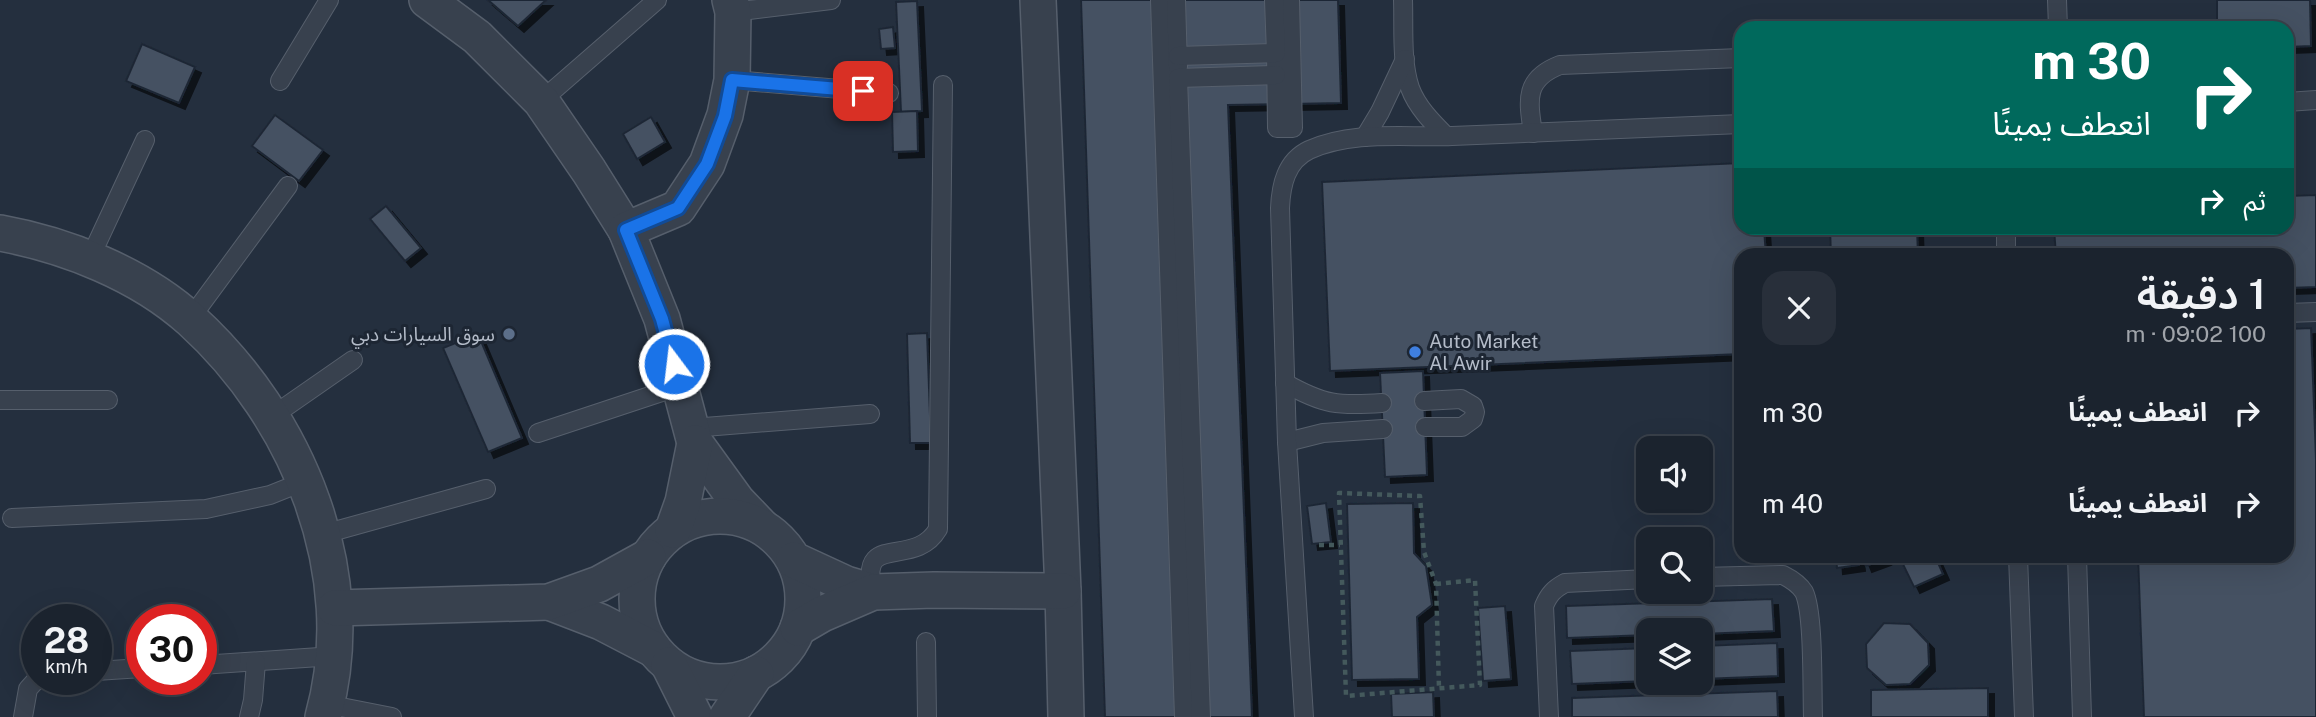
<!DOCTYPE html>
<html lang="ar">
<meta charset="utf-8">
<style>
:root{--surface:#1b232e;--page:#282f3a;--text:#f1f3f6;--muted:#a0a4aa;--line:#39404a}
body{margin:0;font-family:"Public Sans","Noto Sans Arabic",sans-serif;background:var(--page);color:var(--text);direction:rtl;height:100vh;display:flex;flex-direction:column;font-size:26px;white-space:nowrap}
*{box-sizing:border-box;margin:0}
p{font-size:23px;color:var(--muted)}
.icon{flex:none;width:38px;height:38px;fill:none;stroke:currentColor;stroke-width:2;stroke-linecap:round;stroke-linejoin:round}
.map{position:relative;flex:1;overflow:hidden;direction:ltr}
.sheet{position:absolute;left:1734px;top:248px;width:560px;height:315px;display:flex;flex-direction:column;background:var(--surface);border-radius:21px;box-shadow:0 7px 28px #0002,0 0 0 2px var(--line);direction:rtl}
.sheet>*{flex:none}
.top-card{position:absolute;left:1734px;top:21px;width:560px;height:214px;border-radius:21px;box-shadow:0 7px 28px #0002,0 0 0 2px var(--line);direction:rtl;background:#00695c;color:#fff;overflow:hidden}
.tools{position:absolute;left:1636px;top:436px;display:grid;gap:14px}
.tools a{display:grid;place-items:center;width:77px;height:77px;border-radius:14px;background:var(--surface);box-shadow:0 7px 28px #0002,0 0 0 2px var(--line);font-size:35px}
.speed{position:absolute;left:21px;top:604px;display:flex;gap:14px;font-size:35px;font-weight:700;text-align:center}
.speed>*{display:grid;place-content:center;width:91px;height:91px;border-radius:50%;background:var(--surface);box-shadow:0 7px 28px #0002,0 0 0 2px var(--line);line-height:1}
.speed small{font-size:18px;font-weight:400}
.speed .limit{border:10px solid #d22;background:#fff;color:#111}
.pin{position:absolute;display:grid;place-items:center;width:60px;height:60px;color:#fff;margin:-30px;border-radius:14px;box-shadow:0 4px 10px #0006}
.me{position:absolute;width:77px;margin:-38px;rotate:345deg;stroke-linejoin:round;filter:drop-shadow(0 0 5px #0008)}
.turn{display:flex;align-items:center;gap:24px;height:147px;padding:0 28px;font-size:32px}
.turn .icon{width:91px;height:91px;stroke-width:2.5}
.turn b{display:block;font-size:49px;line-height:60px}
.then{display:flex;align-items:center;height:66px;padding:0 28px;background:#0003;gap:14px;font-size:26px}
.round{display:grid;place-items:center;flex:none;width:74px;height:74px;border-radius:21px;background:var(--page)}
.headline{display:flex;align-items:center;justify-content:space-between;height:119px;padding:0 28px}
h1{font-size:42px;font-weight:600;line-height:52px}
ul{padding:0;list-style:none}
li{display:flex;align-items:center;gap:21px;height:91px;padding:0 28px}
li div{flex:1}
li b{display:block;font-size:26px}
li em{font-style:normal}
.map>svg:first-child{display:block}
.building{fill:#455162;stroke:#1f2835;stroke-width:2;filter:url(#shadow)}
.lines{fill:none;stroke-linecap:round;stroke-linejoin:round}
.service-casing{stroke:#565f6c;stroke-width:20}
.minor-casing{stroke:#565f6c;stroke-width:38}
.path{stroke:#44595c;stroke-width:4.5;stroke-dasharray:5 5;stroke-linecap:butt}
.service{stroke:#38414e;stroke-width:18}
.minor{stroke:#38414e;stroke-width:35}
.route-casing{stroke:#114b97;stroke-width:18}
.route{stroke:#1a73e8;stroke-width:12}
.service-dot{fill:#5c6f8a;stroke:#1d2633;stroke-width:2.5}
.shop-dot{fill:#3f7fe0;stroke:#1d2633;stroke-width:2.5}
.labels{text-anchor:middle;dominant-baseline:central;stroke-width:6;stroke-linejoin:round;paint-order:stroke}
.poi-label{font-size:19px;fill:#b4bcc9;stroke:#1d2633;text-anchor:end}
</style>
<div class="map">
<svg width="2316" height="717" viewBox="0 0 2316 717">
<defs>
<filter id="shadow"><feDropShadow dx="6" dy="6" stdDeviation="0" flood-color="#0009"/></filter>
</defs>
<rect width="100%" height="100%" fill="#242f3e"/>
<g class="building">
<polygon points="488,0 546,0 518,26"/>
<polygon points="1081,0 1338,0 1341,103 1228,105 1252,717 1105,717"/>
<polygon points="2217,0 2310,0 2311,46 2287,47 2287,28 2217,28"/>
<polygon points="917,1 922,111 901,112 896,2"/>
<polygon points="893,27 895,48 881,49 879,29"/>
<polygon points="142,44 195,67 179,103 126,81"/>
<polygon points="917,111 918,151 893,152 892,112"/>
<polygon points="275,115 323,150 299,181 252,146"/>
<polygon points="651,117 665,142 637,159 623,134"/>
<polygon points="1741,163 1741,228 1764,228 1766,256 1741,256 1741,354 1330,371 1322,182"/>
<polygon points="2316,195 2316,287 2287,288 2287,256 2056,256 2054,228 2287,228 2287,196"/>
<polygon points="386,206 421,248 405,261 370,219"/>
<polygon points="1830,228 1917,228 1918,256 1831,256"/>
<polygon points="2311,328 2316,459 2316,717 2144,717 2138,556 2287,556 2287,329"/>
<polygon points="927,333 931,443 910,443 907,334"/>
<polygon points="478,334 522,438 488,452 443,348"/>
<polygon points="1423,371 1427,475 1385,477 1380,373"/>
<polygon points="1326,503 1331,542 1312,544 1307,506"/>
<polygon points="1413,503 1414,553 1426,566 1432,605 1417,617 1419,679 1352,680 1347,504"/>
<polygon points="1836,556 1858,556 1859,565 1837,568"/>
<polygon points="1862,556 1883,556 1885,559 1866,566"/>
<polygon points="1899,556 1935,556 1943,574 1914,587"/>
<polygon points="1772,599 1774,631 1701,634 1701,630 1648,630 1648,635 1567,638 1566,606"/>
<polygon points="1505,606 1511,679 1483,681 1478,608"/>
<polygon points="1884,623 1910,624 1928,643 1929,665 1910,684 1886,685 1867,668 1866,644"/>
<polygon points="1777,643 1778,676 1701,679 1701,646"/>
<polygon points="1648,648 1648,681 1572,684 1570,651"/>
<polygon points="1988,688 1988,717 1871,717 1871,690"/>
<polygon points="1777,691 1778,717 1572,717 1572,698"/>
<polygon points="1433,692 1434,717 1392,717 1391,694"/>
</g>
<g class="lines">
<defs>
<g id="service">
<polyline points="1160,0 1184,717"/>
<polyline points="1176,0 1178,67"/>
<path d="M 1403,0 C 1404,28 1401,61 1410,88 C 1417,107 1432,122 1446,136"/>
<polyline points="2057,0 2058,28"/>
<polyline points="733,12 831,0"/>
<polyline points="1276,53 1277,128 1293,128 1290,0"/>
<polyline points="1178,56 1276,53 1274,0"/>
<polyline points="732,80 889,93"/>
<polyline points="280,81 329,0"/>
<polyline points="541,101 657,0"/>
<polyline points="2287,102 2316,100"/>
<path d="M 1533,133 C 1528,100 1524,79 1560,65 L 1741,58"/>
<polyline points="1365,137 1380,112 1405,59"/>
<polyline points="2006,228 2006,256"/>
<polyline points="90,258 145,140"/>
<polyline points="2287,313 2316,312"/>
<polyline points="190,319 288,186"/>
<path d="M 1285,383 C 1324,405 1338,406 1382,403"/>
<polyline points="0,400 108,400"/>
<polyline points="1424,401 1461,399 1473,406 1475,412 1473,419 1462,427 1425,427"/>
<polyline points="271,417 353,360"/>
<polyline points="692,428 870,414"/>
<polyline points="538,433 680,386"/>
<polyline points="1287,442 1323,433 1383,429"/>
<polyline points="12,518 206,509 270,495 305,481"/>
<polyline points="324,534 486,489"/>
<polyline points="2018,556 2024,717"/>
<polyline points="2077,556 2082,717"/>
<path d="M 1701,577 L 1783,575 C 1791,579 1799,584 1804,592 C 1814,613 1812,690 1813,717"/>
<path d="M 873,592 C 858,530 914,570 938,529 L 943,85"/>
<polyline points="926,642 927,717"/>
<polyline points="201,665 334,656"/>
<polyline points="96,671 142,668"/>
<polyline points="326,704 392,717"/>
<polyline points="23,717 28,689 37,679"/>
<polyline points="249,717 253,700 256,662"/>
<polyline points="1201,717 1178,78 1276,75"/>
<path d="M 1304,717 L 1287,442 L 1280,208 C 1281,185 1286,161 1309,150 C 1353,130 1406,138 1452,136 C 1549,132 1645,128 1741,124"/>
<path d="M 1549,717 L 1544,606 C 1549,594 1554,589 1565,583 L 1648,579"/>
</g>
<g id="minor">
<polyline points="427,0 477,37 541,101 589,171 626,230 662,319 695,443 737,501 761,526"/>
<polyline points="1038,0 1063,591 1066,717"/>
<polyline points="626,230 678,208 707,164 725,115 732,80 733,12 730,0"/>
<path d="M 0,233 C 66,245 140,274 191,320 C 298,417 363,574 323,717"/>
<circle cx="720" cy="599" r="83"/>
<polyline points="673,530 683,502 695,443"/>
<polyline points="794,560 846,584 873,592"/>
<polyline points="549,602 601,622 653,649"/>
<polyline points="335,608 549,602 599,584 648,557"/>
<polyline points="798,628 822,614 873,592 934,590 1063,591"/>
<polyline points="669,665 695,717"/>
<polyline points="727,717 756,674"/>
</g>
</defs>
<use href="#service" class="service-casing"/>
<use href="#minor" class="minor-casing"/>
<g class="path">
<polyline points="1319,545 1340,545"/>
<polyline points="1436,584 1475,580 1480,685 1346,696 1339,493 1420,496 1424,552 1436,584 1439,688"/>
</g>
<use href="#service" class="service"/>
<use href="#minor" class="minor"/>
</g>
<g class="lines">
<defs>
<polyline id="route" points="674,364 662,319 626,230 678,208 707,164 725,116 732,80 863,91"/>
</defs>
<use href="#route" class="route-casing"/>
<use href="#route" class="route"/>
</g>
<circle class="service-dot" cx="509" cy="334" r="7"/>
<circle class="shop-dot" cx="1415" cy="352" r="7"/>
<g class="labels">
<g class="poi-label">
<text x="495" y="334">سوق السيارات دبي</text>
<text x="1429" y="341" text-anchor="start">Auto Market<tspan x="1429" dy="22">Al Awir</tspan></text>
</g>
</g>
</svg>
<div class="tools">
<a><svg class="icon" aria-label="sound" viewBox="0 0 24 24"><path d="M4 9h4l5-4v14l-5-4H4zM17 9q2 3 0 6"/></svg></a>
<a><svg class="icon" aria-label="search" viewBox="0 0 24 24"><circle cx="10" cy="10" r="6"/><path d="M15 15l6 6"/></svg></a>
<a><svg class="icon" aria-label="layers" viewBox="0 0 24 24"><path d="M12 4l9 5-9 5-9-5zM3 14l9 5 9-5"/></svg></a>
</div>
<div class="speed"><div>28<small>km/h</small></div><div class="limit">30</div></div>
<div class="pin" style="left:863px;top:91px;background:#d93025"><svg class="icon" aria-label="arrive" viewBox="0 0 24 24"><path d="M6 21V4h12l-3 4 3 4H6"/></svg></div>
<svg class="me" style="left:674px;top:364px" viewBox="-20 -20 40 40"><circle r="17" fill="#1a73e8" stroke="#fff" stroke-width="3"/><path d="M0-11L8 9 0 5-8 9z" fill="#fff"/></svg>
<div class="top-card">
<div class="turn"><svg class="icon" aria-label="right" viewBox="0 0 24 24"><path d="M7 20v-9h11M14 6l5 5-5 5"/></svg><div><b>30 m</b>انعطف يمينًا</div></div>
<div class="then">ثم<svg class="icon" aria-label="right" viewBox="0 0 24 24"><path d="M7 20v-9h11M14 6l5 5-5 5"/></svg></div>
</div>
<section class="sheet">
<div class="headline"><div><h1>1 دقيقة</h1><p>100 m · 09:02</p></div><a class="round"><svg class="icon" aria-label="close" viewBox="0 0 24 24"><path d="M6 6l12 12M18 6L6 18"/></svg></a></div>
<ul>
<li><svg class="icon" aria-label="right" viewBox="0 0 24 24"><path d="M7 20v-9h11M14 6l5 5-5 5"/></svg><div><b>انعطف يمينًا</b></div><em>30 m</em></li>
<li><svg class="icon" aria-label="right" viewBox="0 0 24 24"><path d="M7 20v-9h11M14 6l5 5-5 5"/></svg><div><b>انعطف يمينًا</b></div><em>40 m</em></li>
</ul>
</section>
</div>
